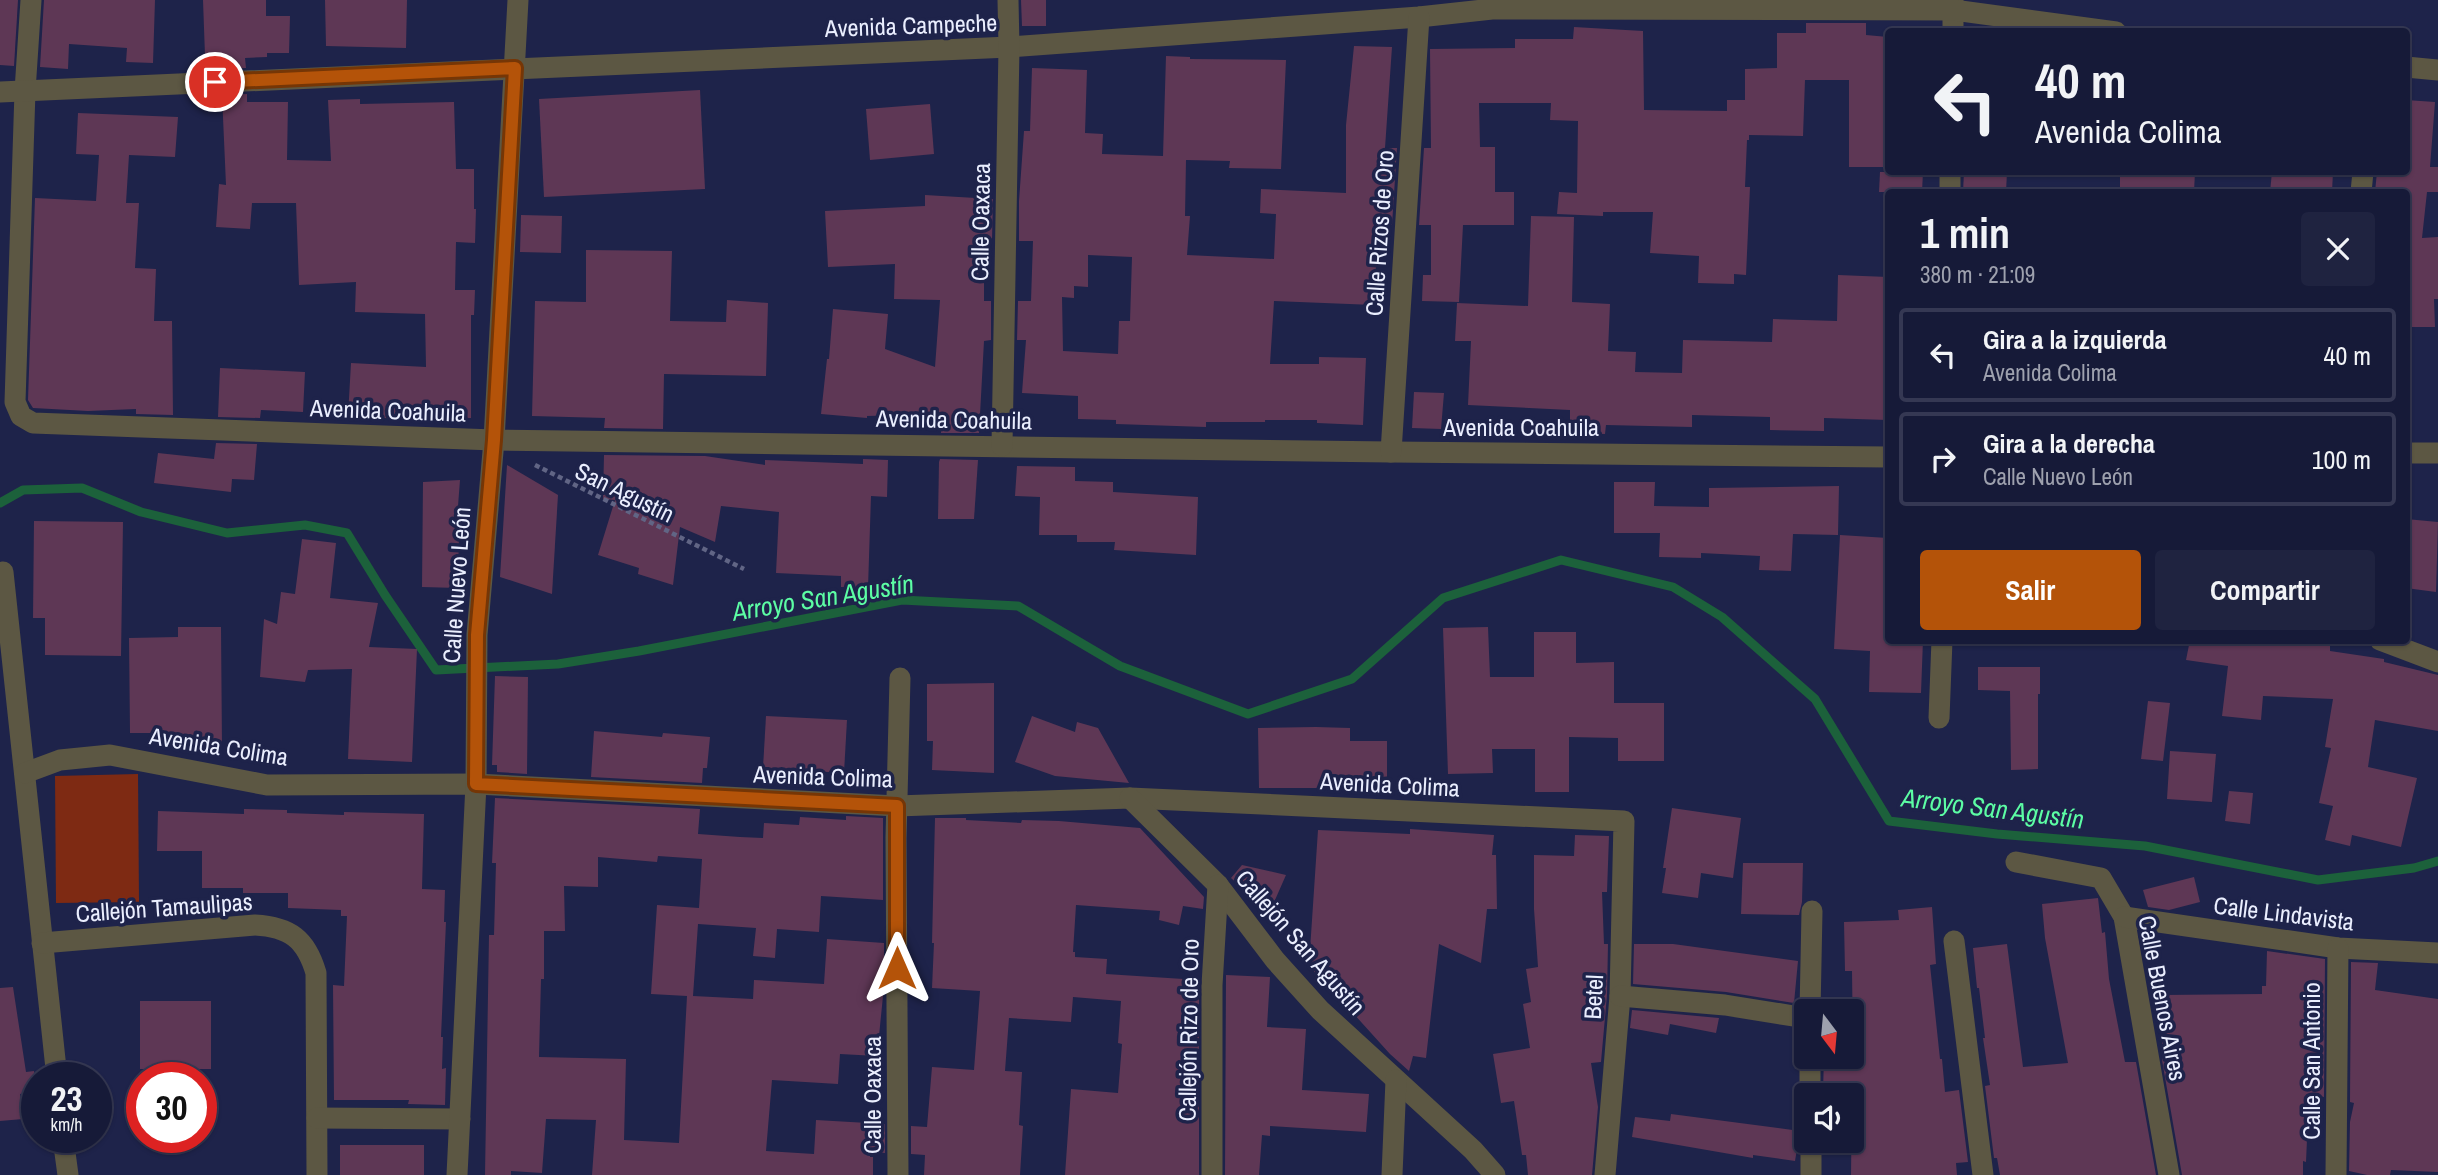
<!DOCTYPE html>
<html lang="es">
<meta charset="utf-8">
<style>
:root{--surface:#161a38;--page:#1f2340;--text:#f1f3f6;--muted:#9ea1ae;--line:#353853;--accent:#b45309}
body{margin:0;font-family:"Archivo Narrow",sans-serif;background:var(--page);color:var(--text);height:100vh;display:flex;flex-direction:column;font-size:26px;white-space:nowrap}
*{box-sizing:border-box;margin:0}
p{font-size:23px;color:var(--muted)}
.icon{flex:none;width:38px;height:38px;fill:none;stroke:currentColor;stroke-width:2;stroke-linecap:round;stroke-linejoin:round}
.map{position:relative;flex:1;overflow:hidden}
.drawer{position:absolute;left:1885px;top:189px;width:525px;height:455px;display:flex;flex-direction:column;background:var(--surface);border-radius:7px;box-shadow:0 2px 5px #0004,0 0 0 2px var(--line)}
.drawer>*{flex:none}
.top-card{position:absolute;left:1885px;top:28px;width:525px;height:147px;border-radius:7px;box-shadow:0 2px 5px #0004,0 0 0 2px var(--line);background:#161a38;color:var(--text);overflow:hidden}
.needle{width:46px;rotate:164deg}
.controls{position:absolute;left:1794px;top:999px;display:grid;gap:14px}
.controls a{display:grid;place-items:center;width:70px;height:70px;border-radius:7px;background:var(--surface);box-shadow:0 2px 5px #0004,0 0 0 2px var(--line);font-size:35px}
.speed{position:absolute;left:21px;top:1062px;display:flex;gap:14px;font-size:35px;font-weight:700;text-align:center}
.speed>*{display:grid;place-content:center;width:91px;height:91px;border-radius:50%;background:var(--surface);box-shadow:0 2px 5px #0004,0 0 0 2px var(--line);line-height:1}
.speed small{font-size:18px;font-weight:400}
.speed .limit{border:10px solid #d22;background:#fff;color:#111}
.pin{position:absolute;display:grid;place-items:center;width:60px;height:60px;color:#fff;margin:-30px;border:4px solid #fff;border-radius:50%;box-shadow:0 2px 7px #0007}
.me{position:absolute;width:77px;margin:-38px;rotate:0deg;stroke-linejoin:round;filter:drop-shadow(0 0 5px #0008)}
.turn{display:flex;align-items:center;gap:24px;height:147px;padding:0 35px;font-size:32px}
.turn .icon{width:91px;height:91px;stroke-width:2.5}
.turn b{display:block;font-size:49px;line-height:60px}
.round{display:grid;place-items:center;flex:none;width:74px;height:74px;border-radius:7px;background:var(--page)}
.head{display:flex;align-items:center;justify-content:space-between;height:119px;padding:0 35px}
h1{font-size:42px;font-weight:800;line-height:52px}
.primary-button{display:flex;gap:14px;margin-top:auto;padding:14px 35px}
.primary-button a{flex:1;height:80px;border-radius:7px;background:var(--accent);color:#fff;font-size:28px;font-weight:800;line-height:80px;text-align:center}
.primary-button a+a{background:var(--page);color:var(--text)}
ul{padding:0;list-style:none}
li{display:flex;align-items:center;gap:21px;height:94px;margin:0 14px 10px;padding:0 21px;border:4px solid var(--line);border-radius:7px}
li div{flex:1}
li b{display:block;font-size:26px}
li em{font-style:normal}
.map>svg:first-child{display:block}
.green{fill:#7e2a13}
.lines{fill:none;stroke-linecap:round;stroke-linejoin:round}
.stream{stroke:#1c613b;stroke-width:9}
.building{fill:#5e3755;fill-rule:evenodd}
.path{stroke:#616585;stroke-width:4.5;stroke-dasharray:5 3.5;stroke-linecap:butt}
.minor{stroke:#5c5743;stroke-width:21}
.route-casing{stroke:#753606;stroke-width:18}
.route{stroke:#b45309;stroke-width:12}
.labels{text-anchor:middle;dominant-baseline:central;stroke-width:7;stroke-linejoin:round;paint-order:stroke}
.street-label{font-size:24px;fill:#eaeefe;stroke:#1e234a}
.water-label{font-size:26px;font-style:italic;fill:#5cfda4;stroke:#1e234a}
</style>
<div class="map">
<svg width="2438" height="1175" viewBox="0 0 2438 1175">
<rect width="100%" height="100%" fill="#1e234a"/>
<polygon class="green" points="138,774 139,902 56,903 55,776"/>
<g class="lines">
<polyline class="stream" points="0,503 23,490 82,488 141,512 227,533 305,525 347,533 385,595 436,670 558,664 639,651 902,600 1018,606 1120,666 1248,714 1352,679 1443,598 1561,560 1673,587 1722,617 1815,699 1889,821 1997,834 2145,846 2318,880 2414,868 2438,861"/>
</g>
<g class="building">
<polygon points="0,0 18,0 14,66 0,65"/>
<polygon points="44,0 155,0 153,63 126,62 127,48 69,44 68,69 40,67"/>
<polygon points="203,0 266,0 266,16 290,16 289,53 267,53 267,57 245,58 246,68 221,69 220,57 205,56"/>
<polygon points="325,0 407,0 406,48 326,46"/>
<polygon points="1021,0 1046,0 1046,26 1022,26"/>
<polygon points="1806,23 1866,23 1866,35 1888,37 1888,167 1849,167 1849,80 1805,80 1803,136 1749,135 1749,140 1747,140 1745,187 1750,187 1746,275 1734,274 1734,284 1698,283 1699,256 1650,253 1653,212 1603,212 1603,216 1557,214 1559,192 1577,193 1578,121 1550,120 1551,103 1479,103 1480,147 1495,147 1495,192 1514,192 1514,225 1463,225 1459,302 1422,301 1423,275 1431,275 1431,225 1419,225 1424,148 1431,148 1430,49 1515,48 1515,39 1573,39 1574,27 1643,31 1644,110 1727,111 1727,100 1745,100 1745,69 1777,68 1777,33 1806,33"/>
<path d="M 1354,46 L 1392,47 L 1385,148 L 1397,148 L 1392,225 L 1378,225 L 1374,305 L 1274,301 L 1270,364 L 1319,364 L 1319,357 L 1366,358 L 1363,425 L 1317,423 L 1317,420 L 1265,420 L 1265,422 L 1206,422 L 1206,427 L 1116,424 L 1116,420 L 1078,419 L 1078,396 L 1022,393 L 1026,340 L 1017,340 L 1018,301 L 1031,301 L 1033,241 L 1019,241 L 1019,201 L 1024,131 L 1030,131 L 1032,68 L 1087,70 L 1085,133 L 1103,134 L 1102,154 L 1163,156 L 1166,56 L 1190,57 L 1190,59 L 1286,60 L 1281,169 L 1229,168 L 1230,161 L 1186,160 L 1185,216 L 1190,216 L 1187,255 L 1274,259 L 1276,214 L 1260,213 L 1261,189 L 1346,193 L 1346,125 ZM 1088,255 L 1132,257 L 1130,321 L 1119,321 L 1118,354 L 1063,351 L 1062,297 L 1074,298 L 1074,286 L 1088,287 Z"/>
<polygon points="700,90 705,189 544,197 539,99"/>
<polygon points="247,94 247,102 288,102 287,160 331,161 328,100 360,99 360,104 454,102 456,169 474,169 474,209 476,209 475,243 456,242 455,290 475,290 474,315 471,315 471,418 420,420 348,416 351,363 426,367 425,314 355,312 356,282 299,285 296,203 252,203 250,229 216,227 219,184 226,185 222,95"/>
<polygon points="2406,100 2435,102 2430,167 2438,167 2438,192 2427,192 2422,238 2438,237 2438,299 2434,299 2435,327 2406,327 2406,192 2375,192 2377,172 2406,172"/>
<polygon points="930,104 934,154 870,160 866,109"/>
<polygon points="78,113 178,117 175,157 129,155 126,203 139,203 135,268 156,269 154,321 172,321 173,415 136,414 136,409 88,411 33,408 28,400 35,198 96,201 99,155 76,154"/>
<polygon points="1880,172 1923,172 1922,192 1879,192"/>
<polygon points="1964,172 2007,172 2006,192 1963,192"/>
<polygon points="2120,172 2195,172 2194,192 2120,188"/>
<polygon points="2272,172 2333,172 2332,192 2270,192"/>
<polygon points="925,195 993,199 992,240 980,239 978,281 984,281 984,301 991,301 991,340 984,341 979,433 941,433 941,414 867,416 867,418 821,414 827,359 829,359 833,309 888,314 885,349 935,367 940,300 894,299 895,264 828,267 825,211 925,206"/>
<polygon points="521,215 562,216 561,253 520,252"/>
<polygon points="1531,216 1574,217 1572,302 1610,304 1608,351 1636,352 1635,372 1682,373 1683,340 1772,342 1773,319 1837,321 1838,275 1888,277 1888,420 1824,418 1824,431 1770,430 1770,417 1692,415 1692,427 1606,425 1605,434 1570,433 1570,410 1468,405 1471,341 1455,341 1457,303 1528,306"/>
<polygon points="586,250 672,251 670,321 726,322 727,300 768,303 766,376 664,374 663,429 604,428 605,418 532,416 535,301 586,302"/>
<polygon points="220,368 305,372 303,412 261,410 260,418 218,417"/>
<polygon points="1414,392 1444,393 1441,429 1412,428"/>
<polygon points="216,443 257,444 254,480 232,479 231,492 154,483 158,453 214,459"/>
<polygon points="604,455 705,456 765,465 765,460 863,464 863,459 888,460 887,497 871,496 868,588 841,587 841,576 776,573 779,512 721,506 715,542 680,527 673,585 638,574 639,568 598,555 615,500 603,499"/>
<polygon points="940,459 978,460 974,519 938,519 939,462"/>
<polygon points="507,465 558,495 552,594 500,577"/>
<polygon points="1017,466 1075,467 1075,481 1113,482 1113,492 1198,497 1196,555 1114,550 1115,542 1077,542 1077,535 1039,535 1040,497 1015,496"/>
<polygon points="460,480 456,532 459,532 458,588 422,587 423,482"/>
<polygon points="1614,482 1655,482 1654,506 1709,507 1709,488 1839,486 1838,535 1793,534 1791,571 1759,570 1760,556 1701,553 1701,558 1659,557 1660,533 1614,533"/>
<polygon points="2406,519 2438,522 2436,592 2406,588"/>
<polygon points="34,521 123,522 121,656 45,655 45,618 33,618"/>
<polygon points="1840,535 1888,538 1888,640 1923,640 1921,693 1869,692 1870,651 1834,649"/>
<polygon points="302,539 336,543 330,598 378,603 369,647 417,649 412,762 348,759 352,669 308,670 305,682 260,677 264,619 277,624 281,592 295,594"/>
<polygon points="178,627 221,627 222,747 177,748 177,733 130,733 129,638 178,637"/>
<polygon points="1488,627 1490,677 1534,677 1534,632 1576,632 1576,663 1614,662 1614,703 1664,703 1664,761 1618,761 1618,738 1569,737 1569,792 1535,792 1535,749 1492,749 1493,773 1448,774 1443,628"/>
<polygon points="2190,640 2330,640 2330,651 2384,659 2384,662 2438,675 2438,731 2375,720 2368,767 2417,778 2401,847 2352,835 2350,846 2325,840 2333,806 2319,803 2331,748 2325,747 2333,699 2263,696 2261,720 2222,716 2228,666 2186,660"/>
<polygon points="1978,667 2040,667 2040,694 2038,694 2038,769 2011,770 2010,691 1978,690"/>
<polygon points="495,676 528,677 527,774 497,772 497,765 492,765"/>
<polygon points="994,683 994,773 932,770 933,741 927,741 927,684"/>
<polygon points="2148,701 2170,703 2163,761 2141,759"/>
<polygon points="766,716 847,720 844,773 763,768"/>
<polygon points="1032,716 1075,732 1077,722 1098,728 1129,783 1055,776 1015,762"/>
<polygon points="1316,727 1350,728 1350,741 1387,741 1387,788 1259,788 1258,728"/>
<polygon points="594,731 662,737 663,733 710,737 707,768 703,768 702,783 591,777"/>
<polygon points="2170,751 2216,754 2212,802 2167,799"/>
<polygon points="2229,791 2253,793 2250,824 2225,821"/>
<path d="M 495,798 L 700,809 L 698,834 L 740,837 L 763,838 L 764,823 L 799,825 L 800,817 L 846,820 L 846,816 L 883,818 L 883,900 L 821,896 L 819,932 L 777,929 L 775,958 L 753,956 L 756,928 L 698,924 L 693,996 L 753,999 L 754,980 L 824,984 L 827,939 L 884,943 L 884,986 L 877,1056 L 840,1054 L 838,1084 L 772,1080 L 766,1151 L 814,1154 L 816,1120 L 885,1124 L 885,1153 L 870,1152 L 870,1157 L 873,1157 L 873,1175 L 592,1175 L 596,1120 L 546,1119 L 542,1173 L 511,1171 L 511,1175 L 485,1175 L 489,935 L 494,935 L 496,863 L 492,863 ZM 658,856 L 702,859 L 699,908 L 657,905 L 651,994 L 687,996 L 679,1143 L 624,1140 L 626,1059 L 539,1057 L 541,979 L 544,979 L 544,931 L 565,931 L 564,886 L 598,887 L 598,857 L 657,862 Z"/>
<polygon points="1672,808 1741,818 1733,878 1701,873 1698,898 1662,893 1666,868 1663,868"/>
<polygon points="244,809 287,810 287,813 344,815 344,812 424,814 422,889 445,890 444,922 446,922 441,1037 443,1037 442,1069 446,1068 445,1105 408,1104 409,1100 334,1100 333,985 344,986 347,916 341,916 341,910 288,908 288,893 243,893 243,888 202,888 202,851 157,851 158,811 244,814"/>
<polygon points="935,818 966,818 966,820 1021,823 1022,820 1059,821 1140,828 1204,897 1203,909 1183,906 1179,925 1159,920 1160,911 1076,905 1073,952 1075,952 1075,957 1107,959 1106,974 1199,980 1199,1175 1065,1175 1071,1089 1118,1093 1122,1044 1118,1043 1121,1001 1073,997 1071,1022 1009,1018 1005,1071 1022,1072 1019,1125 1023,1126 1020,1175 924,1175 925,1155 911,1154 911,1126 927,1127 932,1067 974,1070 980,991 932,988 934,943 932,943"/>
<polygon points="1410,829 1494,835 1492,855 1496,855 1497,909 1487,909 1481,963 1439,944 1426,1058 1413,1056 1409,1071 1390,1054 1334,992 1332,994 1309,965 1318,830 1410,834"/>
<polygon points="1575,835 1609,836 1607,892 1602,892 1604,944 1608,944 1607,995 1601,1062 1591,1063 1598,1107 1592,1175 1528,1175 1526,1155 1522,1155 1514,1101 1501,1103 1493,1054 1530,1048 1523,1004 1531,1002 1526,969 1538,967 1534,909 1534,855 1574,856"/>
<polygon points="1743,863 1803,863 1802,902 1799,915 1741,914"/>
<polygon points="1242,865 1286,875 1275,900 1274,917 1231,878"/>
<polygon points="2194,877 2200,902 2169,910 2148,907 2143,890"/>
<polygon points="2098,898 2102,933 2105,932 2109,979 2125,1062 2136,1062 2156,1175 2000,1175 1997,1158 1994,1158 1985,1086 1990,1085 1983,1038 1985,1038 1979,988 1977,988 1973,948 2007,944 2023,1067 2068,1063 2045,938 2042,904"/>
<polygon points="1932,907 1936,964 1930,965 1940,1059 1942,1059 1945,1092 1959,1090 1968,1162 1956,1163 1957,1175 1851,1175 1852,1092 1823,1091 1824,1057 1852,1057 1852,1047 1853,1047 1852,971 1845,971 1844,922 1899,920 1898,910"/>
<polygon points="1634,944 1673,944 1798,961 1794,1003 1726,992 1633,984"/>
<polygon points="2267,951 2325,959 2324,1097 2309,1094 2306,1162 2303,1161 2303,1175 2182,1175 2162,1060 2163,995 2262,994 2262,986 2266,986"/>
<polygon points="2351,962 2378,963 2375,990 2438,999 2438,1172 2391,1170 2390,1175 2367,1175 2349,1171 2350,1122 2354,1103 2350,1102"/>
<polygon points="1226,975 1270,977 1267,1027 1306,1029 1302,1090 1369,1094 1366,1132 1270,1126 1270,1136 1262,1135 1259,1175 1225,1175"/>
<polygon points="13,987 26,1072 34,1071 37,1092 20,1094 23,1119 0,1121 0,988"/>
<rect x="140" y="1001" width="71" height="68"/>
<polygon points="1632,1010 1719,1018 1716,1033 1670,1024 1668,1035 1630,1028"/>
<polygon points="1671,1114 1800,1131 1795,1161 1753,1155 1753,1158 1632,1137 1635,1117 1670,1121"/>
<rect x="340" y="1145" width="84" height="30"/>
</g>
<g class="lines">
<polyline class="path" points="535,465 744,569"/>
<g class="minor">
<polyline points="31,0 25,91 15,402 21,416 33,423 494,440 1391,452 1888,457"/>
<polyline points="1953,0 1953,32"/>
<polyline points="2406,67 2438,70"/>
<polyline points="0,92 1009,47 1419,17 1492,9 1954,10 2116,32"/>
<polyline points="1950,192 1950,172"/>
<polyline points="2361,192 2363,172"/>
<polyline points="1002,446 1009,47 1008,0"/>
<polyline points="1391,452 1419,17"/>
<polyline points="2406,453 2438,453"/>
<polyline points="3,572 57,1078"/>
<polyline points="2380,640 2438,662"/>
<polyline points="1939,718 1942,640"/>
<polyline points="25,773 60,760 110,755 267,785 476,784 897,806 1130,798 1624,821 1620,996 1605,1175"/>
<polyline points="1130,798 1218,885 1275,960 1320,1010 1473,1150 1495,1175"/>
<polyline points="2016,862 2101,878 2124,917 2169,1175"/>
<polyline points="2124,917 2338,948 2438,953"/>
<polyline points="1954,941 1983,1175"/>
<path d="M 42,943 L 255,925 C 290,927 306,939 316,973 L 317,1175"/>
<polyline points="1620,996 1725,1005 1806,1018"/>
<polyline points="1810,1012 1812,911"/>
<polyline points="1810,1057 1810,1096"/>
<polyline points="317,1118 460,1119"/>
<polyline points="63,1138 68,1175"/>
<polyline points="1811,1141 1811,1175"/>
<polyline points="457,1175 476,784 477,635 494,440 518,0"/>
<polyline points="898,1175 896,838 900,678"/>
<polyline points="1212,1175 1212,985 1218,885"/>
<polyline points="1392,1175 1396,1080"/>
<polyline points="2336,1175 2338,948"/>
</g>
</g>
<g class="lines">
<defs>
<polyline id="route" points="215,82 515,68 494,440 477,635 476,784 897,806 897,968"/>
</defs>
<use href="#route" class="route-casing"/>
<use href="#route" class="route"/>
</g>
<g class="labels">
<g class="street-label">
<text transform="translate(911 25) rotate(-2)">Avenida Campeche</text>
<text transform="translate(980 222) rotate(-89)">Calle Oaxaca</text>
<text transform="translate(1379 233) rotate(-86)">Calle Rizos de Oro</text>
<text transform="translate(388 410) rotate(2)">Avenida Coahuila</text>
<text transform="translate(954 419) rotate(1)">Avenida Coahuila</text>
<text x="1521" y="427">Avenida Coahuila</text>
<text transform="translate(625 492) rotate(26)">San Agustín</text>
<text transform="translate(456 585) rotate(-86)">Calle Nuevo León</text>
<text transform="translate(219 746) rotate(9)">Avenida Colima</text>
<text transform="translate(823 776) rotate(2)">Avenida Colima</text>
<text transform="translate(1390 784) rotate(3)">Avenida Colima</text>
<text transform="translate(164 907) rotate(-4)">Callejón Tamaulipas</text>
<text transform="translate(2284 913) rotate(7)">Calle Lindavista</text>
<text transform="translate(1301 942) rotate(49)">Callejón San Agustín</text>
<text transform="translate(1593 997) rotate(-87)">Betel</text>
<text transform="translate(2163 998) rotate(79)">Calle Buenos Aires</text>
<text transform="translate(1188 1030) rotate(-89)">Callejón Rizo de Oro</text>
<text transform="translate(2311 1061) rotate(-90)">Calle San Antonio</text>
<text transform="translate(872 1095) rotate(-90)">Calle Oaxaca</text>
</g>
<g class="water-label">
<text transform="translate(823 597) rotate(-9)">Arroyo San Agustín</text>
<text transform="translate(1993 808) rotate(7)">Arroyo San Agustín</text>
</g>
</g>
</svg>
<div class="controls">
<a><svg class="needle" viewBox="-14 -14 28 28"><path d="M0-13l5 13h-10z" fill="#e53935"/><path d="M0 13l5-13h-10z" fill="#9ea1ae"/></svg></a>
<a><svg class="icon" aria-label="sound" viewBox="0 0 24 24"><path d="M4 9h4l5-4v14l-5-4H4zM17 9q2 3 0 6"/></svg></a>
</div>
<div class="speed"><div>23<small>km/h</small></div><div class="limit">30</div></div>
<div class="pin" style="left:215px;top:82px;background:#d93025"><svg class="icon" aria-label="arrive" viewBox="0 0 24 24"><path d="M6 21V4h12l-3 4 3 4H6"/></svg></div>
<svg class="me" style="left:897px;top:968px" viewBox="-20 -20 40 40"><path d="M0-17L14 15 0 8-14 15z" fill="#b45309" stroke="#fff" stroke-width="4"/></svg>
<div class="top-card">
<div class="turn"><svg class="icon" aria-label="left" viewBox="0 0 24 24"><path d="M17 20v-9H6M10 6l-5 5 5 5"/></svg><div><b>40 m</b>Avenida Colima</div></div>
</div>
<section class="drawer">
<div class="head"><div><h1>1 min</h1><p>380 m · 21:09</p></div><a class="round"><svg class="icon" aria-label="close" viewBox="0 0 24 24"><path d="M6 6l12 12M18 6L6 18"/></svg></a></div>
<ul>
<li><svg class="icon" aria-label="left" viewBox="0 0 24 24"><path d="M17 20v-9H6M10 6l-5 5 5 5"/></svg><div><b>Gira a la izquierda</b><p>Avenida Colima</p></div><em>40 m</em></li>
<li><svg class="icon" aria-label="right" viewBox="0 0 24 24"><path d="M7 20v-9h11M14 6l5 5-5 5"/></svg><div><b>Gira a la derecha</b><p>Calle Nuevo León</p></div><em>100 m</em></li>
</ul>
<div class="primary-button"><a>Salir</a><a>Compartir</a></div>
</section>
</div>
